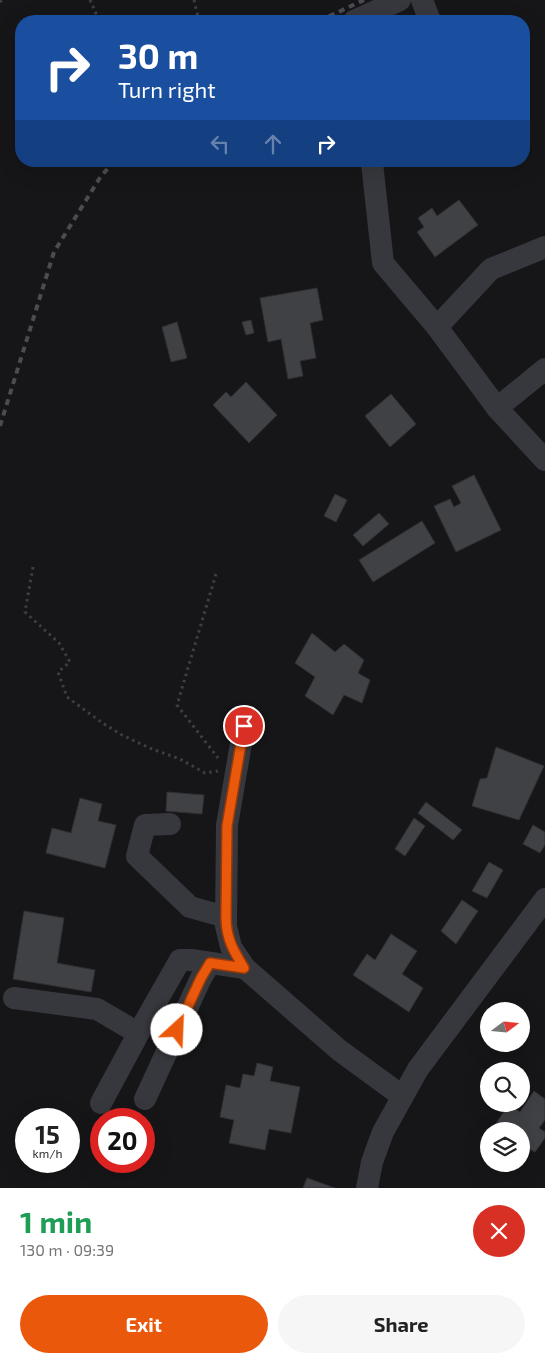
<!DOCTYPE html>
<meta charset="utf-8">
<style>
:root{--surface:#fff;--page:#f6f6f6;--text:#222;--muted:#767676;--accent:#ea580c}
body{margin:0;font-family:"Exo 2",sans-serif;background:var(--page);color:var(--text);height:100vh;display:flex;flex-direction:column;font-size:19px;white-space:nowrap}
*{box-sizing:border-box;margin:0}
p{font-size:16px;color:var(--muted)}
.icon{flex:none;width:28px;height:28px;fill:none;stroke:currentColor;stroke-width:2;stroke-linecap:round;stroke-linejoin:round}
.map{position:relative;height:1188px;overflow:hidden}
.side{display:flex;flex-direction:column;background:var(--surface);flex:1}
.side>*{flex:none}
.hud{position:absolute;left:15px;top:15px;width:515px;height:152px;border-radius:20px;box-shadow:0 5px 20px #0002;background:#1a4fa0;color:#fff;overflow:hidden}
.needle{width:32px;rotate:74deg}
.buttons{position:absolute;left:480px;top:1002px;display:grid;gap:10px}
.buttons a{display:grid;place-items:center;width:50px;height:50px;border-radius:50%;background:var(--surface);box-shadow:0 5px 20px #0002;font-size:25px}
.speed{position:absolute;left:15px;top:1108px;display:flex;gap:10px;font-size:25px;font-weight:700;text-align:center}
.speed>*{display:grid;place-content:center;width:65px;height:65px;border-radius:50%;background:var(--surface);box-shadow:0 5px 20px #0002;line-height:1}
.speed small{font-size:12px;font-weight:400}
.speed .limit{border:8px solid #d22;background:#fff;color:#111}
.pin{position:absolute;display:grid;place-items:center;width:42px;height:42px;color:#fff;margin:-21px;border:2px solid #fff;border-radius:50%;box-shadow:0 1px 5px #0007}
.me{position:absolute;width:55px;margin:-28px;rotate:25deg;stroke-linejoin:round;filter:drop-shadow(0 0 4px #0008)}
.turn{display:flex;align-items:center;gap:18px;height:105px;padding:0 20px;font-size:22px}
.turn .icon{width:65px;height:65px;stroke-width:2.5}
.turn b{display:block;font-size:35px;line-height:42px}
.lanes{display:flex;align-items:center;height:48px;padding:0 20px;background:#0003;justify-content:center;gap:25px;direction:ltr}
.lanes .off{opacity:.35}
.round{display:grid;place-items:center;flex:none;width:52px;height:52px;border-radius:26px;background:var(--page)}
.headline{display:flex;align-items:center;justify-content:space-between;height:85px;padding:0 20px}
h1{font-size:30px;font-weight:700;line-height:38px;color:#1e9e55}
.action{display:flex;gap:10px;margin-top:auto;padding:10px 20px}
.action a{flex:1;height:58px;border-radius:30px;background:var(--accent);color:#fff;font-size:20px;font-weight:700;line-height:58px;text-align:center}
.action a+a{background:var(--page);color:var(--text)}
.map>svg:first-child{display:block}
.building{fill:#404145;stroke:#303034}
.lines{fill:none;stroke-linecap:round;stroke-linejoin:round}
.path{stroke:#3d3f44;stroke-width:3;stroke-dasharray:2.5 4;stroke-linecap:butt}
.minor{stroke:#37383d;stroke-width:22}
.rail{stroke:#4a4c52;stroke-width:4;stroke-dasharray:6 5;stroke-linecap:butt}
.route-casing{stroke:#983908;stroke-width:12}
.route{stroke:#ea580c;stroke-width:9}
</style>
<div class="map">
<svg width="545" height="1188" viewBox="0 0 545 1188">
<rect width="100%" height="100%" fill="#161618"/>
<g class="building">
<polygon points="459,200 478,225 435,257 417,232 424,227 418,218 432,208 437,216"/>
<polygon points="317,288 323,320 310,323 316,358 300,361 303,376 288,379 281,339 268,342 260,298"/>
<polygon points="251,320 254,333 246,335 242,322"/>
<polygon points="177,322 187,358 171,362 162,327"/>
<polygon points="246,382 277,415 249,443 213,405 226,392 231,397"/>
<polygon points="391,394 416,424 390,447 365,416"/>
<polygon points="474,475 501,530 456,552 434,506 450,499 454,507 461,503 452,486"/>
<polygon points="335,494 347,500 336,522 324,516"/>
<polygon points="379,513 389,524 363,546 353,535"/>
<polygon points="422,521 435,543 373,582 359,560"/>
<polygon points="312,633 335,652 344,644 364,660 358,673 370,680 362,703 344,695 333,715 305,696 315,677 295,663"/>
<polygon points="496,747 544,766 519,820 472,806 480,779 487,778"/>
<polygon points="167,792 204,795 202,814 166,811"/>
<polygon points="80,798 102,804 98,821 116,825 105,868 46,853 52,828 71,833"/>
<polygon points="426,802 462,830 453,840 418,813"/>
<polygon points="414,818 425,826 405,856 395,849"/>
<polygon points="533,825 545,832 545,845 540,853 523,844"/>
<polygon points="489,862 503,870 487,898 472,891"/>
<polygon points="462,900 478,911 456,944 441,931"/>
<polygon points="24,911 64,918 57,963 95,970 91,992 13,979"/>
<polygon points="391,934 417,951 402,974 423,988 409,1012 353,975 367,954 375,960"/>
<polygon points="257,1063 273,1067 270,1081 300,1087 291,1133 269,1129 265,1150 229,1143 234,1120 220,1117 226,1085 240,1088 243,1074 254,1076"/>
<polygon points="534,1091 545,1099 545,1120 539,1128 545,1132 545,1138 535,1152 529,1149 521,1160 521,1131 503,1131 495,1125 509,1104 520,1112"/>
<polygon points="504,1164 518,1164 514,1171"/>
<polygon points="307,1178 335,1188 303,1188"/>
</g>
<g class="lines">
<g class="path">
<polyline points="90,0 98,18 105,21"/>
<polyline points="194,0 199,21"/>
<polyline points="0,2 3,0"/>
<polyline points="33,567 25,612 59,643 70,662 58,672 67,697 101,722 122,735 152,749 180,759 205,773 218,771"/>
<polyline points="216,574 177,705 218,758"/>
</g>
<g class="minor">
<polyline points="422,0 430,21"/>
<polyline points="354,21 400,0"/>
<polyline points="374,161 372,163 383,263 437,327 497,408 545,460"/>
<polyline points="437,327 491,269 545,247"/>
<polyline points="497,408 545,369"/>
<polyline points="244,726 227,825 226,926 231,947 245,968 339,1050 402,1096"/>
<polyline points="170,824 145,825 137,856 190,907 226,917"/>
<polyline points="14,998 97,1009 138,1033"/>
<polyline points="145,1099 201,978 210,963"/>
<polyline points="101,1103 143,1025 180,960 191,960 245,968"/>
<polyline points="367,1188 372,1162 383,1132 418,1069 545,899"/>
</g>
<g class="rail">
<polyline points="319,21 364,0"/>
<polyline points="0,426 54,252 101,176 115,161"/>
</g>
</g>
<g class="lines">
<defs>
<path id="route" d="M 177,1030 L 201,978 L 210,963 L 244,968 C 233,950 226,938 226,917 L 227,826 L 244,726"/>
</defs>
<use href="#route" class="route-casing"/>
<use href="#route" class="route"/>
</g>
</svg>
<div class="buttons">
<a><svg class="needle" viewBox="-14 -14 28 28"><path d="M0-13l5 13h-10z" fill="#e53935"/><path d="M0 13l5-13h-10z" fill="#767676"/></svg></a>
<a><svg class="icon" aria-label="search" viewBox="0 0 24 24"><circle cx="10" cy="10" r="6"/><path d="M15 15l6 6"/></svg></a>
<a><svg class="icon" aria-label="layers" viewBox="0 0 24 24"><path d="M12 4l9 5-9 5-9-5zM3 14l9 5 9-5"/></svg></a>
</div>
<div class="speed"><div>15<small>km/h</small></div><div class="limit">20</div></div>
<div class="pin" style="left:244px;top:726px;background:#d93025"><svg class="icon" aria-label="arrive" viewBox="0 0 24 24"><path d="M6 21V4h12l-3 4 3 4H6"/></svg></div>
<svg class="me" style="left:177px;top:1030px" viewBox="-20 -20 40 40"><circle r="19" fill="#fff"/><path d="M0-13L10 11 0 6-10 11z" fill="#ea580c"/></svg>
<div class="hud">
<div class="turn"><svg class="icon" aria-label="right" viewBox="0 0 24 24"><path d="M7 20v-9h11M14 6l5 5-5 5"/></svg><div><b>30 m</b>Turn right</div></div>
<div class="lanes"><svg class="icon off" aria-label="left" viewBox="0 0 24 24"><path d="M17 20v-9H6M10 6l-5 5 5 5"/></svg><svg class="icon off" aria-label="ahead" viewBox="0 0 24 24"><path d="M12 20V5M6 11l6-6 6 6"/></svg><svg class="icon" aria-label="right" viewBox="0 0 24 24"><path d="M7 20v-9h11M14 6l5 5-5 5"/></svg></div>
</div>
</div>
<section class="side">
<div class="headline"><div><h1>1 min</h1><p>130 m · 09:39</p></div><a class="round" style="background:#d93025;color:#fff"><svg class="icon" aria-label="close" viewBox="0 0 24 24"><path d="M6 6l12 12M18 6L6 18"/></svg></a></div>
<div class="action"><a>Exit</a><a>Share</a></div>
</section>
